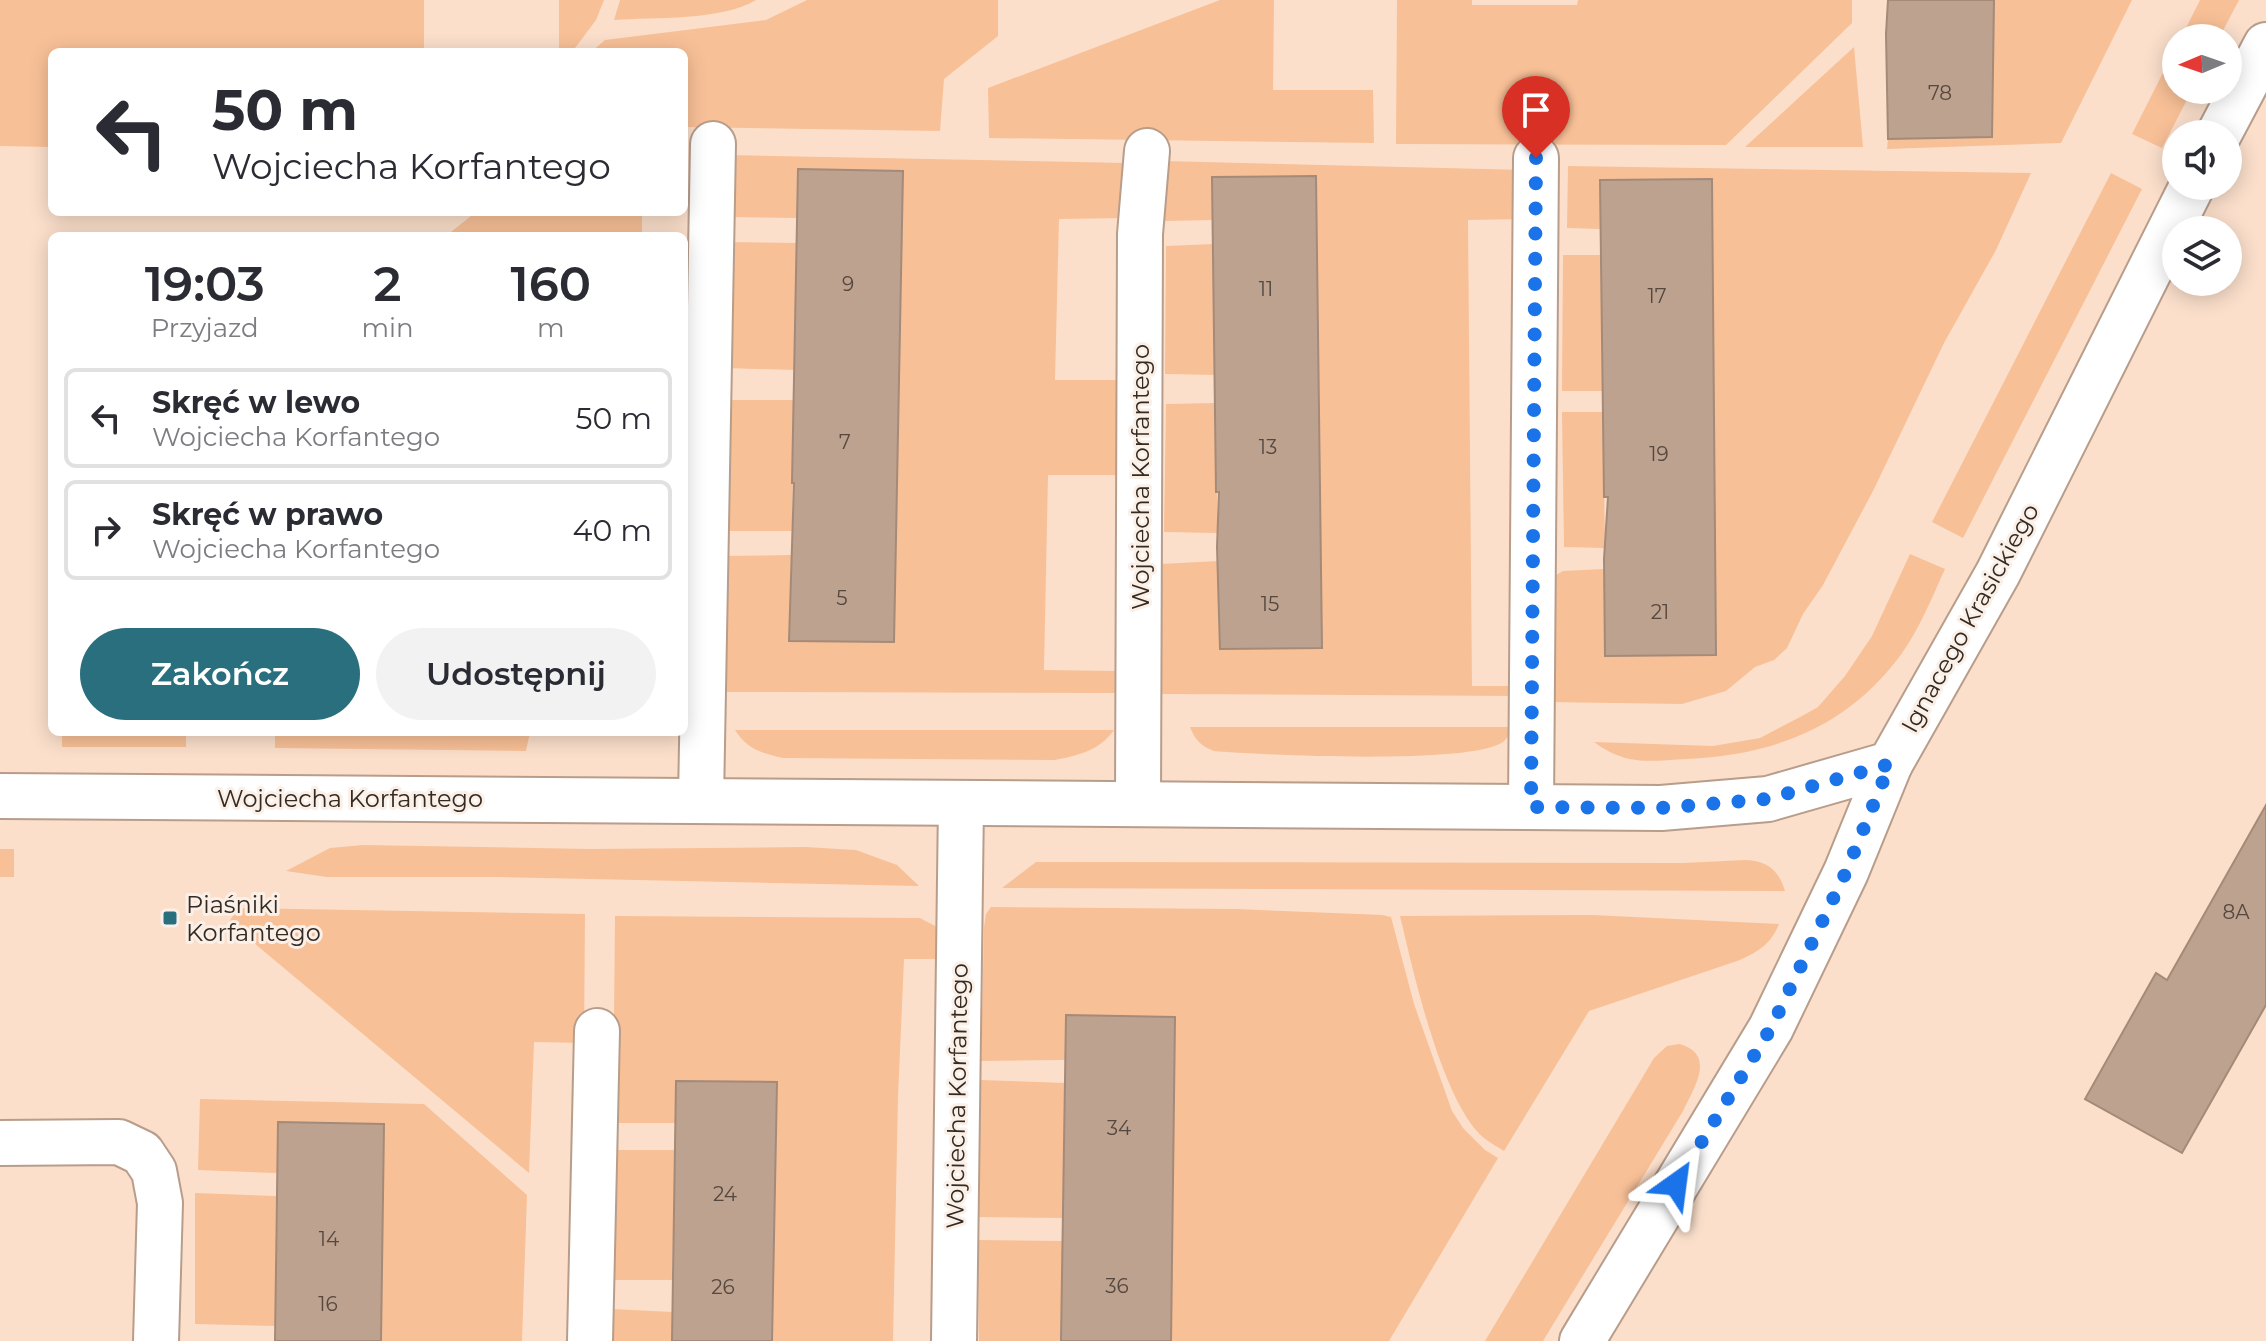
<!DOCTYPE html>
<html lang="pl">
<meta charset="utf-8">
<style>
:root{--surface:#fff;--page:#f2f2f3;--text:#2b2b33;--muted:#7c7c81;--line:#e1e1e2;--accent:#2a6f7e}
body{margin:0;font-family:Montserrat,sans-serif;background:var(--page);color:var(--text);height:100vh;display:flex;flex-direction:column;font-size:30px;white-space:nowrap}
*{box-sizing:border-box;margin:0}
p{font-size:26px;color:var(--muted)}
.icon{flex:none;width:44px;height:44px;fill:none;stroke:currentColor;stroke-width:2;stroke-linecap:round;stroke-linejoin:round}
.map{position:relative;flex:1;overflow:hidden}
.sheet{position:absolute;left:48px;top:232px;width:640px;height:504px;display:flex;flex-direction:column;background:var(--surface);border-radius:12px;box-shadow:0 4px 20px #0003}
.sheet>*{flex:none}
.guide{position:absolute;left:48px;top:48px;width:640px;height:168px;border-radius:12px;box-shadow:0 4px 20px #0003;background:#fff;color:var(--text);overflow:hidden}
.needle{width:52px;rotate:268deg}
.fabs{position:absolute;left:2162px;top:24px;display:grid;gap:16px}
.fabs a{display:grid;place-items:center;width:80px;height:80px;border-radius:50%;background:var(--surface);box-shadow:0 4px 20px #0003;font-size:40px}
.pin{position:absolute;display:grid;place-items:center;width:68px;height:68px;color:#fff;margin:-82px -34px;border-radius:50% 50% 50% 0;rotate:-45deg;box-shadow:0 0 8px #0007}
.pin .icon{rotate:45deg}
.me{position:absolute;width:88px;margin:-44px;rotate:31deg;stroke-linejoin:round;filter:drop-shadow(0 0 6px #0008)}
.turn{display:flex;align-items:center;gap:28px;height:168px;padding:0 32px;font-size:36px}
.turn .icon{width:104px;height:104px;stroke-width:2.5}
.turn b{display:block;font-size:56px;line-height:68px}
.eta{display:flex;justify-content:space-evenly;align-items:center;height:136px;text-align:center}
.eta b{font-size:48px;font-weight:600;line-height:56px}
.cta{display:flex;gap:16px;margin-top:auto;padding:16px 32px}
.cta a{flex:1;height:92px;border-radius:48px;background:var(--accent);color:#fff;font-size:32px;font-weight:600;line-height:92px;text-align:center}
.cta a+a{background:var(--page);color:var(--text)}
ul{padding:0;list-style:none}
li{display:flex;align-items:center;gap:24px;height:100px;margin:0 16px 12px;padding:0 16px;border:4px solid var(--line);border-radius:12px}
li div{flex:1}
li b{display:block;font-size:30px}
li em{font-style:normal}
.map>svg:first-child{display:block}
.green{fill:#f8c097}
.building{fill:#bda290;stroke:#a48a78;stroke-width:2}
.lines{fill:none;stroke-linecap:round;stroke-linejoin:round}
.minor-casing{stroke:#b89d8b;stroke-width:48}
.tertiary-casing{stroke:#b89d8b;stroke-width:48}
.minor{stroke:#fff;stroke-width:44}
.tertiary{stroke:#fff;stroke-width:44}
.route{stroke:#1a73e8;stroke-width:14;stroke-dasharray:0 25.2}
.poi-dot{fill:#2a6f7e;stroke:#fbf0e8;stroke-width:3}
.labels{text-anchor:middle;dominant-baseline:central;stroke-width:6;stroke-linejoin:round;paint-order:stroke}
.number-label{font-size:20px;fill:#56483e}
.street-label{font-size:24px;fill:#342a22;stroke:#fbf0e8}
.poi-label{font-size:24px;fill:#342a22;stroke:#fbf0e8;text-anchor:start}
</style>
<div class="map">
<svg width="2266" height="1341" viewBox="0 0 2266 1341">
<rect width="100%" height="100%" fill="#fbdfcb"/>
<g class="green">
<polygon points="0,0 424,0 424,52 52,52 52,147 0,146"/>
<polygon points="559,0 604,0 596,20 572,52 559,52"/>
<path d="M 620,0 L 756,0 C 721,21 655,17 614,20 Z"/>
<polygon points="807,0 998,0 998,36 944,79 940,131 684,127 684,52 591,52 605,40 766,20"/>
<polygon points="1220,0 1274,0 1273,90 1373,90 1374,143 989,138 988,88"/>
<polygon points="1397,0 1472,0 1472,5 1577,5 1578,0 1852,0 1852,23 1726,145 1396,144"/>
<polygon points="1994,0 2132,0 2061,143 1887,149 1888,139"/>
<polygon points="2200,0 2239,0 2219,38 2181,38"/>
<polygon points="1854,47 1863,147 1745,147"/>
<polygon points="2176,47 2176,90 2192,90 2162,148 2132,134"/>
<polygon points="727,155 1126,163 1126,218 1059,219 1055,380 1122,380 1120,475 1048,475 1044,670 1117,671 1116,693 720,692 721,556 791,555 789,641 894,642 798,169 797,218 728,217"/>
<polygon points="1164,161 1527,170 1527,219 1468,220 1472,686 1524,686 1521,696 1160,694 1161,564 1218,561 1220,649 1322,647 1316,176 1212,177 1213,220 1165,221"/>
<polygon points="1568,166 2031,173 1996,250 1944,343 1873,491 1823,585 1803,614 1787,648 1774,660 1755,667 1726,691 1682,704 1546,702 1551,578 1563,571 1604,569 1605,656 1716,655 1712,179 1601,180 1601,229 1567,228"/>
<polygon points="2111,173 2142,189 1963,538 1932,522"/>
<polygon points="476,212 642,212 642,236 446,236"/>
<polygon points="726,242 797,243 794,370 725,368"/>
<polygon points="1213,244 1216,375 1165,374 1166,246"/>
<polygon points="1563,255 1601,255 1602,391 1562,391"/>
<polygon points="726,400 794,400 792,531 723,531"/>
<polygon points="1215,403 1218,533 1164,532 1166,404"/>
<polygon points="1562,412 1603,412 1605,548 1564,547"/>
<path d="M 1910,554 L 1945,569 C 1930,602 1916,638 1892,666 C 1839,731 1768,755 1687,759 C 1648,761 1627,766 1594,742 L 1713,746 L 1760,738 L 1802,716 L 1818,707 L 1845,676 L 1872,636 Z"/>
<path d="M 1190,727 L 1514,727 C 1511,732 1507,739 1503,742 C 1471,765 1261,755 1214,751 C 1201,746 1195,740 1190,727 Z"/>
<path d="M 735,730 L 1114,730 C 1099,751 1079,755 1055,760 L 783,758 C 761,753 747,749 735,730 Z"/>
<rect x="62" y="732" width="124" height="15"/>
<polygon points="275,732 530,732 526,751 275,748"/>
<polygon points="363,845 591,849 805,847 856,850 897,865 919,886 497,877 327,877 286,871 330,848"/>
<rect x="0" y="849" width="14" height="28"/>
<path d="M 1746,860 C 1767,861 1779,870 1785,891 L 1002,888 L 1036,862 L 1683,863 Z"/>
<polygon points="991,907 1236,909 1383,915 1391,917 1414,1004 1452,1111 1463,1128 1485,1150 1498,1158 1389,1341 1171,1341 1066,1015 1065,1060 981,1061 984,927 986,914"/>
<polygon points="238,908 585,914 584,1043 534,1042 529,1173 229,922"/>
<path d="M 1593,915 L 1779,924 C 1771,944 1759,951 1740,960 L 1589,1011 L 1504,1151 C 1498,1147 1490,1143 1484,1138 C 1442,1103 1413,970 1400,916 Z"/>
<polygon points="615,916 920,918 937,927 940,959 904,959 898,1097 893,1341 772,1341 777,1083 677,1081 677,1123 613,1123"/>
<path d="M 1679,1044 C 1717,1054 1694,1088 1683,1111 L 1543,1341 L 1485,1341 L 1654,1058 L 1667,1046 Z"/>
<polygon points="980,1080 1065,1083 1063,1218 979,1217"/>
<polygon points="200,1099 424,1104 527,1195 522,1341 381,1341 384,1124 279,1122 277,1173 198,1170"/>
<polygon points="612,1150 675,1150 672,1280 613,1280"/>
<polygon points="195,1193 276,1196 275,1326 195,1324"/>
<polygon points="978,1240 1063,1241 1061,1341 979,1341"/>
<polygon points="612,1309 672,1312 672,1341 612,1341"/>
</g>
<g class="building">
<polygon points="1888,0 1994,0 1992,137 1888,139 1886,34"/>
<polygon points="798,169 903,171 894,642 789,641 794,483 792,483"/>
<polygon points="1316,176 1322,648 1220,649 1217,547 1219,492 1216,492 1212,177"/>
<polygon points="1712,179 1716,655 1605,656 1604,559 1608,497 1604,497 1600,180"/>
<polygon points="2266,805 2266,1005 2182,1153 2085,1099 2156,973 2167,980"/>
<polygon points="1066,1015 1175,1017 1171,1341 1061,1341"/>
<polygon points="676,1081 777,1082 772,1341 672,1341"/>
<polygon points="278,1122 384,1124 381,1341 275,1341"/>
</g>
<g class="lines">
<defs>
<g id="minor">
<polyline points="701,799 713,144"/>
<polyline points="1138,803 1140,234 1147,151"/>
<polyline points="1531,807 1536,158"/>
<polyline points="0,1143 119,1142 142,1153 154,1171 160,1203 156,1341"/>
<polyline points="590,1341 597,1031"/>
<polyline points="954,1341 961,803"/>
<polyline points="1582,1341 1771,1028 1846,872 1890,764"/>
</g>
<g id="tertiary">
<polyline points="2219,134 2266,45"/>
<polyline points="0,796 1661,808 1768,799 1890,764 1998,573 2192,186"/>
</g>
</defs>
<use href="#minor" class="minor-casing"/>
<use href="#tertiary" class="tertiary-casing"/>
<use href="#minor" class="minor"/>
<use href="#tertiary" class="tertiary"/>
</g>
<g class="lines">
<polyline class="route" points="1536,158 1531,807 1661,808 1768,799 1890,764 1846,872 1771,1028 1676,1184"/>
</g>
<rect class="poi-dot" x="162" y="910" width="16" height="16" rx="4"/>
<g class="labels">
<g class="number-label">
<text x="1940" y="93">78</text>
<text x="848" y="284">9</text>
<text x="1266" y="289">11</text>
<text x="1657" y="296">17</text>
<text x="845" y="442">7</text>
<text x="1268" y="447">13</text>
<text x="1659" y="454">19</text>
<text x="842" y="598">5</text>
<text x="1270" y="604">15</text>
<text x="1660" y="612">21</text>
<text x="2236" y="912">8A</text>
<text x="1119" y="1128">34</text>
<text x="725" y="1194">24</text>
<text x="329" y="1239">14</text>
<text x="1117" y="1286">36</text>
<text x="723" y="1287">26</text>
<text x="328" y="1304">16</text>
</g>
<g class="street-label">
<text transform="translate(1140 477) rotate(-90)">Wojciecha Korfantego</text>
<text transform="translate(1970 618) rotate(-61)">Ignacego Krasickiego</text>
<text x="350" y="798">Wojciecha Korfantego</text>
<text transform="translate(957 1096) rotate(-89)">Wojciecha Korfantego</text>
</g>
<g class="poi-label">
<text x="186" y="904">Piaśniki<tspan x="186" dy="28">Korfantego</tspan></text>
</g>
</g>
</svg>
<div class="fabs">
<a><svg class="needle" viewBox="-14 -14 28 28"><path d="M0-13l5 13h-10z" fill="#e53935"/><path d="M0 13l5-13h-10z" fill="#7c7c81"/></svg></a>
<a><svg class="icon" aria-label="sound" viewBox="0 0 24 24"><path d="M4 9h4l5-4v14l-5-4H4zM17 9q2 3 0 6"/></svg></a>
<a><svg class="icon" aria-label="layers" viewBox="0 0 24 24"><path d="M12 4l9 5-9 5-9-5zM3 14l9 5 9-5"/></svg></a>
</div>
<div class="pin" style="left:1536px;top:158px;background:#d93025"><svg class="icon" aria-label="arrive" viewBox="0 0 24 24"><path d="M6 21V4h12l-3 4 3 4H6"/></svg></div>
<svg class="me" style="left:1676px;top:1184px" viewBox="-20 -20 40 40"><path d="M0-17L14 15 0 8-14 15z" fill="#1a73e8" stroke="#fff" stroke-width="4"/></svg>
<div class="guide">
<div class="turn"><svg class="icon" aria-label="left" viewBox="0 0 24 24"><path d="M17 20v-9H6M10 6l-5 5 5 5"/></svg><div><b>50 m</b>Wojciecha Korfantego</div></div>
</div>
<section class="sheet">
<div class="eta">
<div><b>19:03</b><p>Przyjazd</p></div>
<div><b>2</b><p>min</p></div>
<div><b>160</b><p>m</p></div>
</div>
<ul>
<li><svg class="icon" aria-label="left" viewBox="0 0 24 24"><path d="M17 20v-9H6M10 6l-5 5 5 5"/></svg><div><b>Skręć w lewo</b><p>Wojciecha Korfantego</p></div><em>50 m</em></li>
<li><svg class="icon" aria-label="right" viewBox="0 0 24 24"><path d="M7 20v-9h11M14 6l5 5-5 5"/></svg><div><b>Skręć w prawo</b><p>Wojciecha Korfantego</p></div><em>40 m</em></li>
</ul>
<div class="cta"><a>Zakończ</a><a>Udostępnij</a></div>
</section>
</div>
